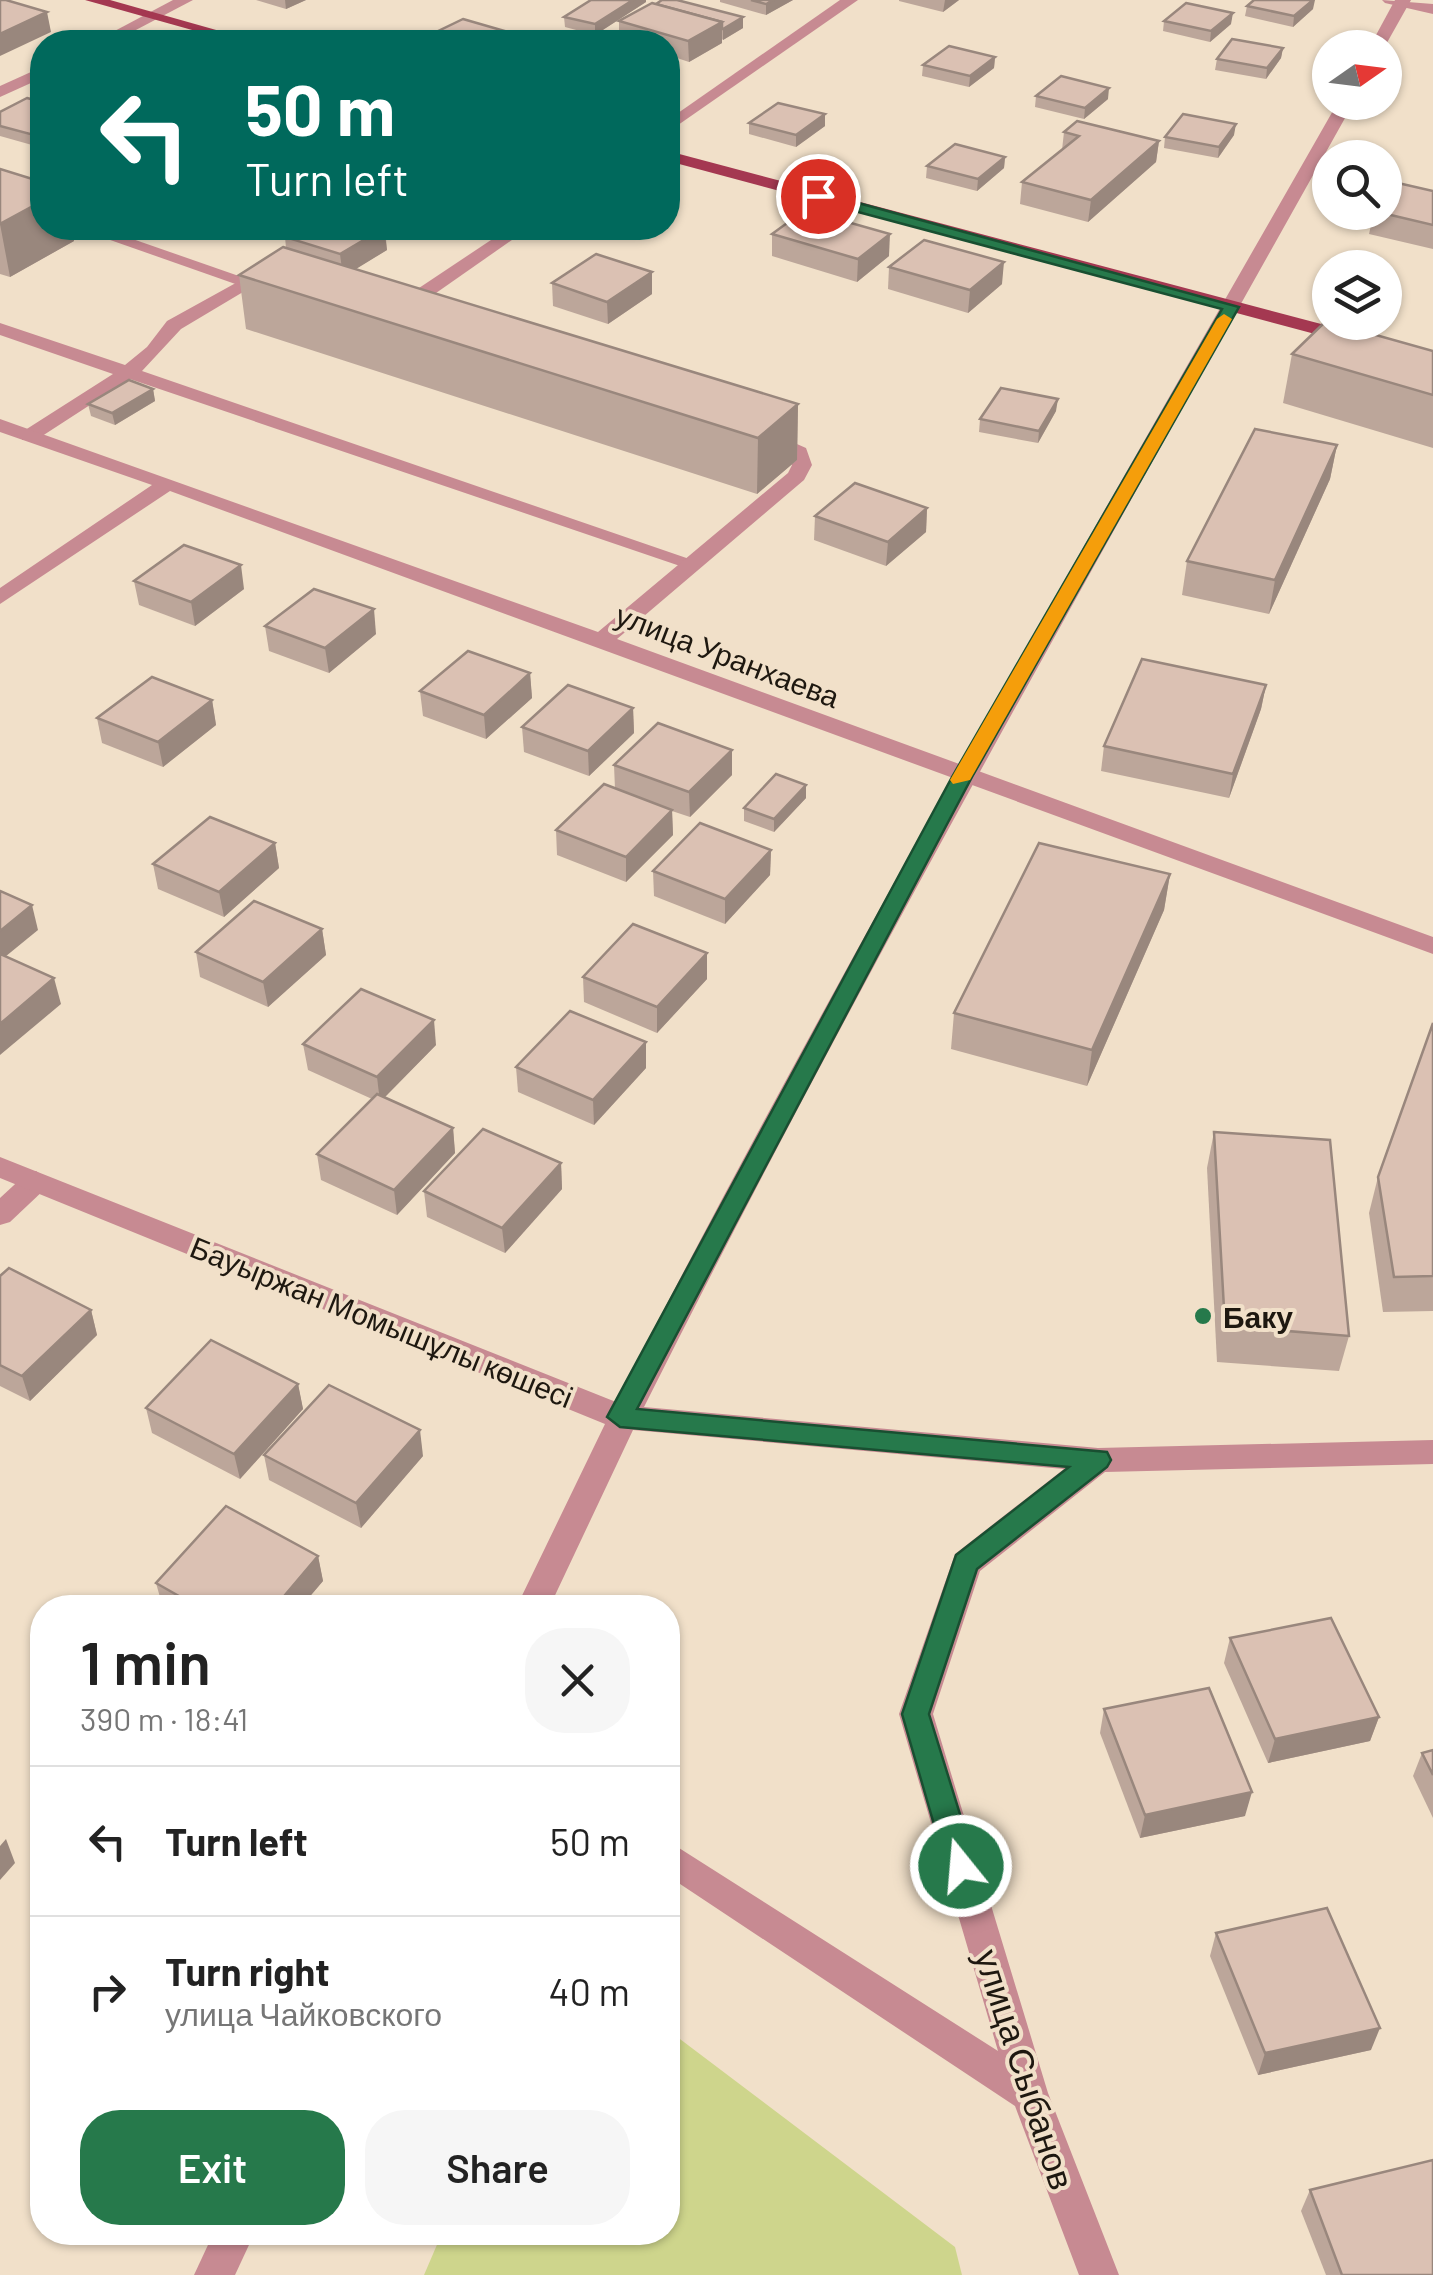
<!DOCTYPE html>
<meta charset="utf-8">
<style>
:root{--surface:#fff;--page:#f6f6f6;--text:#222;--muted:#767676;--line:#e0e0e0;--accent:#26794b}
body{margin:0;font-family:Barlow,sans-serif;background:var(--page);color:var(--text);height:100vh;display:flex;flex-direction:column;font-size:38px;white-space:nowrap}
*{box-sizing:border-box;margin:0}
p{font-size:32px;color:var(--muted)}
.icon{flex:none;width:55px;height:55px;fill:none;stroke:currentColor;stroke-width:2;stroke-linecap:round;stroke-linejoin:round}
.map{position:relative;flex:1;overflow:hidden}
.sheet{position:absolute;left:30px;top:1595px;width:650px;height:650px;display:flex;flex-direction:column;background:var(--surface);border-radius:40px;box-shadow:0 2px 8px #0004}
.sheet>*{flex:none}
.banner{position:absolute;left:30px;top:30px;width:650px;height:210px;border-radius:40px;box-shadow:0 2px 8px #0004;background:#00695c;color:#fff;overflow:hidden}
.needle{width:65px;rotate:76deg}
.fabs{position:absolute;left:1312px;top:30px;display:grid;gap:20px}
.fabs a{display:grid;place-items:center;width:90px;height:90px;border-radius:50%;background:var(--surface);box-shadow:0 2px 8px #0004;font-size:50px}
.pin{position:absolute;display:grid;place-items:center;width:85px;height:85px;color:#fff;margin:-42px;border:5px solid #fff;border-radius:50%;box-shadow:0 2px 10px #0007}
.me{position:absolute;width:110px;margin:-55px;rotate:343deg;stroke-linejoin:round;filter:drop-shadow(0 0 8px #0008)}
.turn{display:flex;align-items:center;gap:35px;height:210px;padding:0 50px;font-size:45px}
.turn .icon{width:130px;height:130px;stroke-width:2.5}
.turn b{display:block;font-size:70px;line-height:85px}
.round{display:grid;place-items:center;flex:none;width:105px;height:105px;border-radius:40px;background:var(--page)}
.head{display:flex;align-items:center;justify-content:space-between;height:170px;padding:0 50px}
h1{font-size:60px;font-weight:600;line-height:75px}
.cta{display:flex;gap:20px;margin-top:auto;padding:20px 50px}
.cta a{flex:1;height:115px;border-radius:40px;background:var(--accent);color:#fff;font-size:40px;font-weight:600;line-height:115px;text-align:center}
.cta a+a{background:var(--page);color:var(--text)}
ul{padding:0;list-style:none}
li{display:flex;align-items:center;gap:30px;height:150px;padding:0 50px;border-top:2px solid var(--line)}
li div{flex:1}
li b{display:block;font-size:38px}
li em{font-style:normal}
.map>svg:first-child{display:block}
.green{fill:#ced58c}
.lines{fill:none;stroke-linecap:round;stroke-linejoin:round}
.service{fill:#c78a92;fill-rule:evenodd}
.minor{fill:#c78a92;fill-rule:evenodd}
.tertiary{fill:#c78a92;fill-rule:evenodd}
.primary{fill:#a43851;fill-rule:evenodd}
.wall{fill:#bca69a}
.shaded-wall{fill:#99877d}
.building{fill:#dbc1b3;stroke:#99877d;stroke-width:2.5}
.route{fill:#26794b;stroke:#194f31;stroke-width:2.5}
.slow{fill:#f59e0b}
.poi-dot{fill:#26794b;stroke:#f1e0c9;stroke-width:4}
.labels{text-anchor:middle;dominant-baseline:central;stroke-width:8;stroke-linejoin:round;paint-order:stroke}
.street-label{font-size:30px;fill:#1e1810;stroke:#f1e0c9}
.poi-label{font-size:30px;font-weight:bold;fill:#1e1810;stroke:#f1e0c9;text-anchor:start}
.near-street-label{font-size:35px;fill:#1e1810;stroke:#f1e0c9}
</style>
<div class="map">
<svg width="1433" height="2275" viewBox="0 0 1433 2275">
<rect width="100%" height="100%" fill="#f1e0c9"/>
<polygon class="green" points="668,2030 955,2247 962,2275 424,2275 442,2233 668,2232"/>
<g class="lines">
<polygon class="service" points="243,279 258,283 181,329 142,371 701,563 690,569 683,567 130,379 36,440 22,440 22,432 113,374 0,335 0,323 125,365 147,347 167,321"/>
<g class="minor">
<polygon points="173,0 193,0 113,42 94,42"/>
<polygon points="840,0 858,0 668,132 668,120"/>
<polygon points="1382,0 1433,4 1433,14 1385,3"/>
<polygon points="42,67 42,78 0,97 0,86"/>
<polygon points="76,228 101,228 282,291 267,295"/>
<polygon points="509,228 529,228 406,314 392,314 392,306"/>
<polygon points="0,419 598,632 788,473 792,465 787,452 755,436 765,430 806,448 812,465 804,480 617,639 1433,937 1433,954 170,491 0,604 0,588 152,485 0,432"/>
<polygon points="36,1171 50,1181 46,1188 10,1222 0,1225 0,1198 26,1174"/>
</g>
<g class="tertiary">
<polygon points="1395,0 1411,0 1384,48 1369,48"/>
<path d="M 1338,102 L 1354,102 C 1112,535 866,964 644,1407 L 1098,1448 L 1433,1440 L 1433,1464 L 1105,1472 L 980,1571 L 933,1714 L 1048,2093 L 1119,2275 L 1079,2275 L 1015,2106 L 668,1876 L 668,1841 L 998,2051 L 899,1714 L 955,1554 L 1064,1469 L 633,1430 L 549,1608 L 516,1608 L 605,1424 L 0,1178 L 0,1157 L 616,1402 C 842,961 1092,533 1338,102 Z"/>
<polygon points="214,2232 255,2232 235,2275 194,2275"/>
</g>
<g class="primary">
<polygon points="85,0 110,0 259,42 235,42"/>
<polygon points="668,151 1359,334 1361,338 1345,342 668,161"/>
</g>
</g>
<g class="wall">
<polygon points="256,0 306,0 286,9"/>
<polygon points="720,0 793,0 766,15 720,2"/>
<polygon points="899,0 959,0 943,12 899,1"/>
<polygon points="646,2 595,35 565,27 564,17"/>
<polygon points="1247,6 1313,9 1293,27 1245,16"/>
<polygon points="619,21 743,28 723,40 722,39 722,43 689,62 668,55 668,42 619,41"/>
<polygon points="1164,21 1231,24 1210,42 1163,31"/>
<polygon points="426,37 508,42 427,42"/>
<polygon points="1283,48 1281,58 1266,79 1215,70 1217,59"/>
<polygon points="995,57 994,68 969,87 922,76 923,65"/>
<polygon points="1036,96 1108,99 1084,119 1035,107"/>
<polygon points="27,98 32,145 0,136 0,112"/>
<polygon points="825,114 825,126 796,147 749,134 749,123"/>
<polygon points="1064,132 1159,141 1156,162 1088,222 1020,204 1022,182 1062,150"/>
<polygon points="1234,135 1218,158 1164,148 1165,137"/>
<polygon points="1005,157 1004,168 977,191 926,178 927,166"/>
<polygon points="0,169 42,228 72,228 74,241 10,277 0,274"/>
<polygon points="1433,191 1433,249 1369,234 1374,212 1385,212"/>
<polygon points="385,228 387,250 355,269 798,404 797,460 757,494 246,329 239,275 286,248 285,237"/>
<polygon points="772,234 889,256 857,282 772,256"/>
<polygon points="889,267 1002,284 968,313 888,289"/>
<polygon points="652,272 652,294 608,324 553,306 552,283"/>
<polygon points="1433,351 1433,448 1283,403 1292,354"/>
<polygon points="153,389 155,401 115,425 91,416 88,404"/>
<polygon points="1056,411 1038,443 979,432 980,419"/>
<polygon points="1337,445 1330,479 1269,614 1182,595 1187,561"/>
<polygon points="927,508 926,532 886,566 814,540 815,516"/>
<polygon points="134,581 244,589 195,626 139,605"/>
<polygon points="265,626 376,634 329,673 269,651"/>
<polygon points="530,673 532,698 486,739 423,716 420,691"/>
<polygon points="1266,685 1261,709 1229,798 1101,771 1104,746"/>
<polygon points="212,700 216,725 163,767 102,743 97,718"/>
<polygon points="633,708 634,733 589,776 524,752 522,727"/>
<polygon points="732,750 732,775 690,817 672,811 673,835 626,882 557,855 556,830 615,789 614,765"/>
<polygon points="806,785 806,798 774,832 744,821 744,808"/>
<polygon points="275,843 279,868 224,917 158,889 153,864"/>
<polygon points="771,850 770,875 725,924 654,896 653,871"/>
<polygon points="1170,874 1164,910 1087,1086 951,1049 954,1013"/>
<polygon points="322,929 326,955 268,1007 200,977 196,952"/>
<polygon points="583,977 707,979 657,1033 584,1002"/>
<polygon points="1433,1023 1433,1311 1383,1312 1369,1213 1378,1177"/>
<polygon points="303,1044 436,1045 385,1097 453,1128 455,1153 397,1215 321,1180 317,1154 372,1099 308,1070"/>
<polygon points="516,1067 646,1068 594,1125 518,1092"/>
<polygon points="1214,1132 1349,1336 1339,1371 1217,1362 1207,1168"/>
<polygon points="561,1163 562,1189 505,1253 427,1217 424,1191"/>
<polygon points="0,1276 91,1310 97,1335 30,1401 0,1386"/>
<polygon points="298,1384 303,1409 240,1479 152,1433 146,1408"/>
<polygon points="264,1455 423,1456 361,1528 269,1480"/>
<polygon points="318,1556 323,1581 300,1608 163,1608 156,1583"/>
<polygon points="1230,1638 1379,1717 1370,1741 1268,1763 1224,1663"/>
<polygon points="1104,1709 1245,1816 1140,1838 1100,1733"/>
<polygon points="1433,1750 1433,1818 1413,1776 1422,1753"/>
<polygon points="1216,1933 1371,2050 1258,2075 1210,1956"/>
<polygon points="1310,2190 1433,2275 1326,2275 1301,2211"/>
</g>
<g class="shaded-wall">
<polygon points="285,0 306,0 286,9"/>
<polygon points="633,0 646,0 646,2 595,35 595,24"/>
<polygon points="774,0 793,0 766,15 766,4"/>
<polygon points="945,0 959,0 943,12"/>
<polygon points="1313,0 1315,0 1313,9 1293,27 1294,16"/>
<polygon points="47,12 51,32 0,56 0,34"/>
<polygon points="1233,13 1231,24 1210,42 1211,31"/>
<polygon points="743,17 743,28 723,40 723,29"/>
<polygon points="722,22 722,43 689,62 688,41"/>
<polygon points="508,32 508,42 488,42"/>
<polygon points="1283,48 1281,58 1266,79 1267,68"/>
<polygon points="995,57 994,68 969,87 970,76"/>
<polygon points="1109,88 1108,99 1084,119 1085,108"/>
<polygon points="825,114 825,126 796,147 796,135"/>
<polygon points="1236,124 1234,135 1218,158 1219,147"/>
<polygon points="42,126 42,139 32,145 30,134"/>
<polygon points="1159,141 1156,162 1088,222 1091,200"/>
<polygon points="1005,157 1004,168 977,191 978,179"/>
<polygon points="42,201 42,228 72,228 74,241 10,277 0,224"/>
<polygon points="384,228 387,250 343,277 340,254"/>
<polygon points="890,234 889,256 857,282 858,259"/>
<polygon points="1004,262 1002,284 968,313 970,290"/>
<polygon points="652,272 652,294 608,324 607,302"/>
<polygon points="153,389 155,401 115,425 112,413"/>
<polygon points="1058,399 1056,411 1038,443 1039,431"/>
<polygon points="798,404 797,460 757,494 758,438"/>
<polygon points="1337,445 1330,479 1269,614 1275,580"/>
<polygon points="927,508 926,532 886,566 888,542"/>
<polygon points="241,565 244,589 195,626 191,602"/>
<polygon points="374,609 376,634 329,673 325,648"/>
<polygon points="530,673 532,698 486,739 484,715"/>
<polygon points="1266,685 1261,709 1229,798 1233,774"/>
<polygon points="212,700 216,725 163,767 158,742"/>
<polygon points="633,708 634,733 589,776 588,751"/>
<polygon points="732,750 732,775 690,817 689,792"/>
<polygon points="806,785 806,798 774,832 774,819"/>
<polygon points="672,810 673,835 626,882 626,857"/>
<polygon points="275,843 279,868 224,917 219,892"/>
<polygon points="771,850 770,875 725,924 725,899"/>
<polygon points="1170,874 1164,910 1087,1086 1092,1050"/>
<polygon points="32,905 38,930 0,961 0,931"/>
<polygon points="322,929 326,955 268,1007 263,982"/>
<polygon points="707,953 707,979 657,1033 657,1007"/>
<polygon points="54,978 61,1004 0,1055 0,1024"/>
<polygon points="434,1020 436,1045 380,1102 377,1077"/>
<polygon points="646,1042 646,1068 594,1125 593,1100"/>
<polygon points="453,1128 455,1153 397,1215 394,1190"/>
<polygon points="561,1163 562,1189 505,1253 502,1228"/>
<polygon points="91,1310 97,1335 30,1401 22,1376"/>
<polygon points="298,1384 303,1409 240,1479 234,1454"/>
<polygon points="420,1430 423,1456 361,1528 356,1503"/>
<polygon points="318,1556 323,1581 300,1608 274,1608"/>
<polygon points="1379,1717 1370,1741 1268,1763 1275,1739"/>
<polygon points="1252,1792 1245,1816 1140,1838 1145,1815"/>
<polygon points="6,1839 15,1863 0,1880 0,1846"/>
<polygon points="1380,2028 1371,2050 1258,2075 1265,2053"/>
</g>
<g class="building">
<polygon points="0,0 6,0 47,12 0,34"/>
<polygon points="591,0 633,0 595,24 564,17"/>
<polygon points="662,0 677,0 743,17 723,29 722,29 722,22 656,4"/>
<polygon points="751,0 774,0 766,4"/>
<polygon points="1254,0 1313,0 1294,16 1247,6"/>
<polygon points="652,3 722,22 688,41 619,21"/>
<polygon points="1186,3 1233,13 1211,31 1164,21"/>
<polygon points="463,19 508,32 488,42 444,42 426,37"/>
<polygon points="571,38 587,42 562,42"/>
<polygon points="1232,39 1283,48 1267,68 1217,59"/>
<polygon points="949,46 995,57 970,76 923,65"/>
<polygon points="1061,76 1109,88 1085,108 1036,96"/>
<polygon points="27,98 42,102 42,126 30,134 0,126 0,112"/>
<polygon points="778,103 825,114 796,135 749,123"/>
<polygon points="1183,114 1236,124 1219,147 1165,137"/>
<polygon points="1077,121 1159,141 1091,200 1022,182 1079,136 1064,132"/>
<polygon points="955,144 1005,157 978,179 927,166"/>
<polygon points="0,169 42,182 42,201 0,224"/>
<polygon points="1398,183 1433,191 1433,225 1378,212 1385,212 1385,198"/>
<polygon points="805,210 890,234 858,259 772,234"/>
<polygon points="301,228 384,228 340,254 285,237"/>
<polygon points="924,240 1004,262 970,290 889,267"/>
<polygon points="283,247 798,404 758,438 239,275"/>
<polygon points="596,254 652,272 607,302 552,283"/>
<polygon points="1326,321 1433,351 1433,395 1292,354"/>
<polygon points="129,380 153,389 112,413 88,404"/>
<polygon points="1001,388 1058,399 1039,431 980,419"/>
<polygon points="1255,429 1337,445 1275,580 1187,561"/>
<polygon points="855,483 927,508 888,542 815,516"/>
<polygon points="184,545 241,565 191,602 134,581"/>
<polygon points="314,589 374,609 325,648 265,626"/>
<polygon points="468,651 530,673 484,715 420,691"/>
<polygon points="1142,659 1266,685 1233,774 1104,746"/>
<polygon points="152,677 212,700 158,742 97,718"/>
<polygon points="568,685 633,708 588,751 522,727"/>
<polygon points="658,723 732,750 689,792 614,765"/>
<polygon points="776,774 806,785 774,819 744,808"/>
<polygon points="604,784 672,810 626,857 556,830"/>
<polygon points="210,817 275,843 219,892 153,864"/>
<polygon points="700,823 771,850 725,899 653,871"/>
<polygon points="1039,843 1170,874 1092,1050 954,1013"/>
<polygon points="0,891 32,905 0,931"/>
<polygon points="254,901 322,929 263,982 196,952"/>
<polygon points="633,924 707,953 657,1007 583,977"/>
<polygon points="0,954 54,978 0,1024"/>
<polygon points="361,989 434,1020 377,1077 303,1044"/>
<polygon points="570,1011 646,1042 593,1100 516,1067"/>
<polygon points="1433,1023 1433,1276 1394,1277 1378,1177"/>
<polygon points="377,1094 453,1128 394,1190 317,1154"/>
<polygon points="483,1129 561,1163 502,1228 424,1191"/>
<polygon points="1214,1132 1330,1140 1349,1336 1225,1326"/>
<polygon points="9,1268 91,1310 22,1376 0,1365 0,1276"/>
<polygon points="211,1340 298,1384 234,1454 146,1408"/>
<polygon points="329,1385 420,1430 356,1503 264,1455"/>
<polygon points="226,1506 318,1556 274,1608 200,1608 156,1583"/>
<polygon points="1331,1618 1379,1717 1275,1739 1230,1638"/>
<polygon points="1209,1688 1252,1792 1145,1815 1104,1709"/>
<polygon points="1433,1750 1433,1775 1422,1753"/>
<polygon points="1327,1908 1380,2028 1265,2053 1216,1933"/>
<polygon points="1433,2160 1433,2275 1342,2275 1310,2190"/>
</g>
<polygon class="route" points="818,192 1239,307 972,777 637,1409 1107,1452 1111,1460 1107,1467 977,1569 929,1714 976,1866 971,1875 961,1879 951,1875 946,1866 902,1714 956,1555 1069,1467 620,1427 607,1417 952,777 1222,309 813,200"/>
<polygon class="slow" points="1224,314 1232,319 970,780 953,784 950,780 1217,319"/>
<circle class="poi-dot" cx="1203" cy="1316" r="10"/>
<g class="labels">
<g class="street-label">
<text transform="translate(728 655) rotate(21)">улица Уранхаева</text>
<text transform="translate(382 1321) rotate(22)">Бауыржан Момышұлы көшесі</text>
</g>
<g class="poi-label">
<text x="1223" y="1316">Баку</text>
</g>
<g class="near-street-label">
<text transform="translate(1026 2069) rotate(72)">улица Сыбанов</text>
</g>
</g>
</svg>
<div class="fabs">
<a><svg class="needle" viewBox="-14 -14 28 28"><path d="M0-13l5 13h-10z" fill="#e53935"/><path d="M0 13l5-13h-10z" fill="#767676"/></svg></a>
<a><svg class="icon" aria-label="search" viewBox="0 0 24 24"><circle cx="10" cy="10" r="6"/><path d="M15 15l6 6"/></svg></a>
<a><svg class="icon" aria-label="layers" viewBox="0 0 24 24"><path d="M12 4l9 5-9 5-9-5zM3 14l9 5 9-5"/></svg></a>
</div>
<div class="pin" style="left:818px;top:196px;background:#d93025"><svg class="icon" aria-label="arrive" viewBox="0 0 24 24"><path d="M6 21V4h12l-3 4 3 4H6"/></svg></div>
<svg class="me" style="left:961px;top:1866px" viewBox="-20 -20 40 40"><circle r="17" fill="#26794b" stroke="#fff" stroke-width="3"/><path d="M0-11L8 9 0 5-8 9z" fill="#fff"/></svg>
<div class="banner">
<div class="turn"><svg class="icon" aria-label="left" viewBox="0 0 24 24"><path d="M17 20v-9H6M10 6l-5 5 5 5"/></svg><div><b>50 m</b>Turn left</div></div>
</div>
<section class="sheet">
<div class="head"><div><h1>1 min</h1><p>390 m · 18:41</p></div><a class="round"><svg class="icon" aria-label="close" viewBox="0 0 24 24"><path d="M6 6l12 12M18 6L6 18"/></svg></a></div>
<ul>
<li><svg class="icon" aria-label="left" viewBox="0 0 24 24"><path d="M17 20v-9H6M10 6l-5 5 5 5"/></svg><div><b>Turn left</b></div><em>50 m</em></li>
<li><svg class="icon" aria-label="right" viewBox="0 0 24 24"><path d="M7 20v-9h11M14 6l5 5-5 5"/></svg><div><b>Turn right</b><p>улица Чайковского</p></div><em>40 m</em></li>
</ul>
<div class="cta"><a>Exit</a><a>Share</a></div>
</section>
</div>
